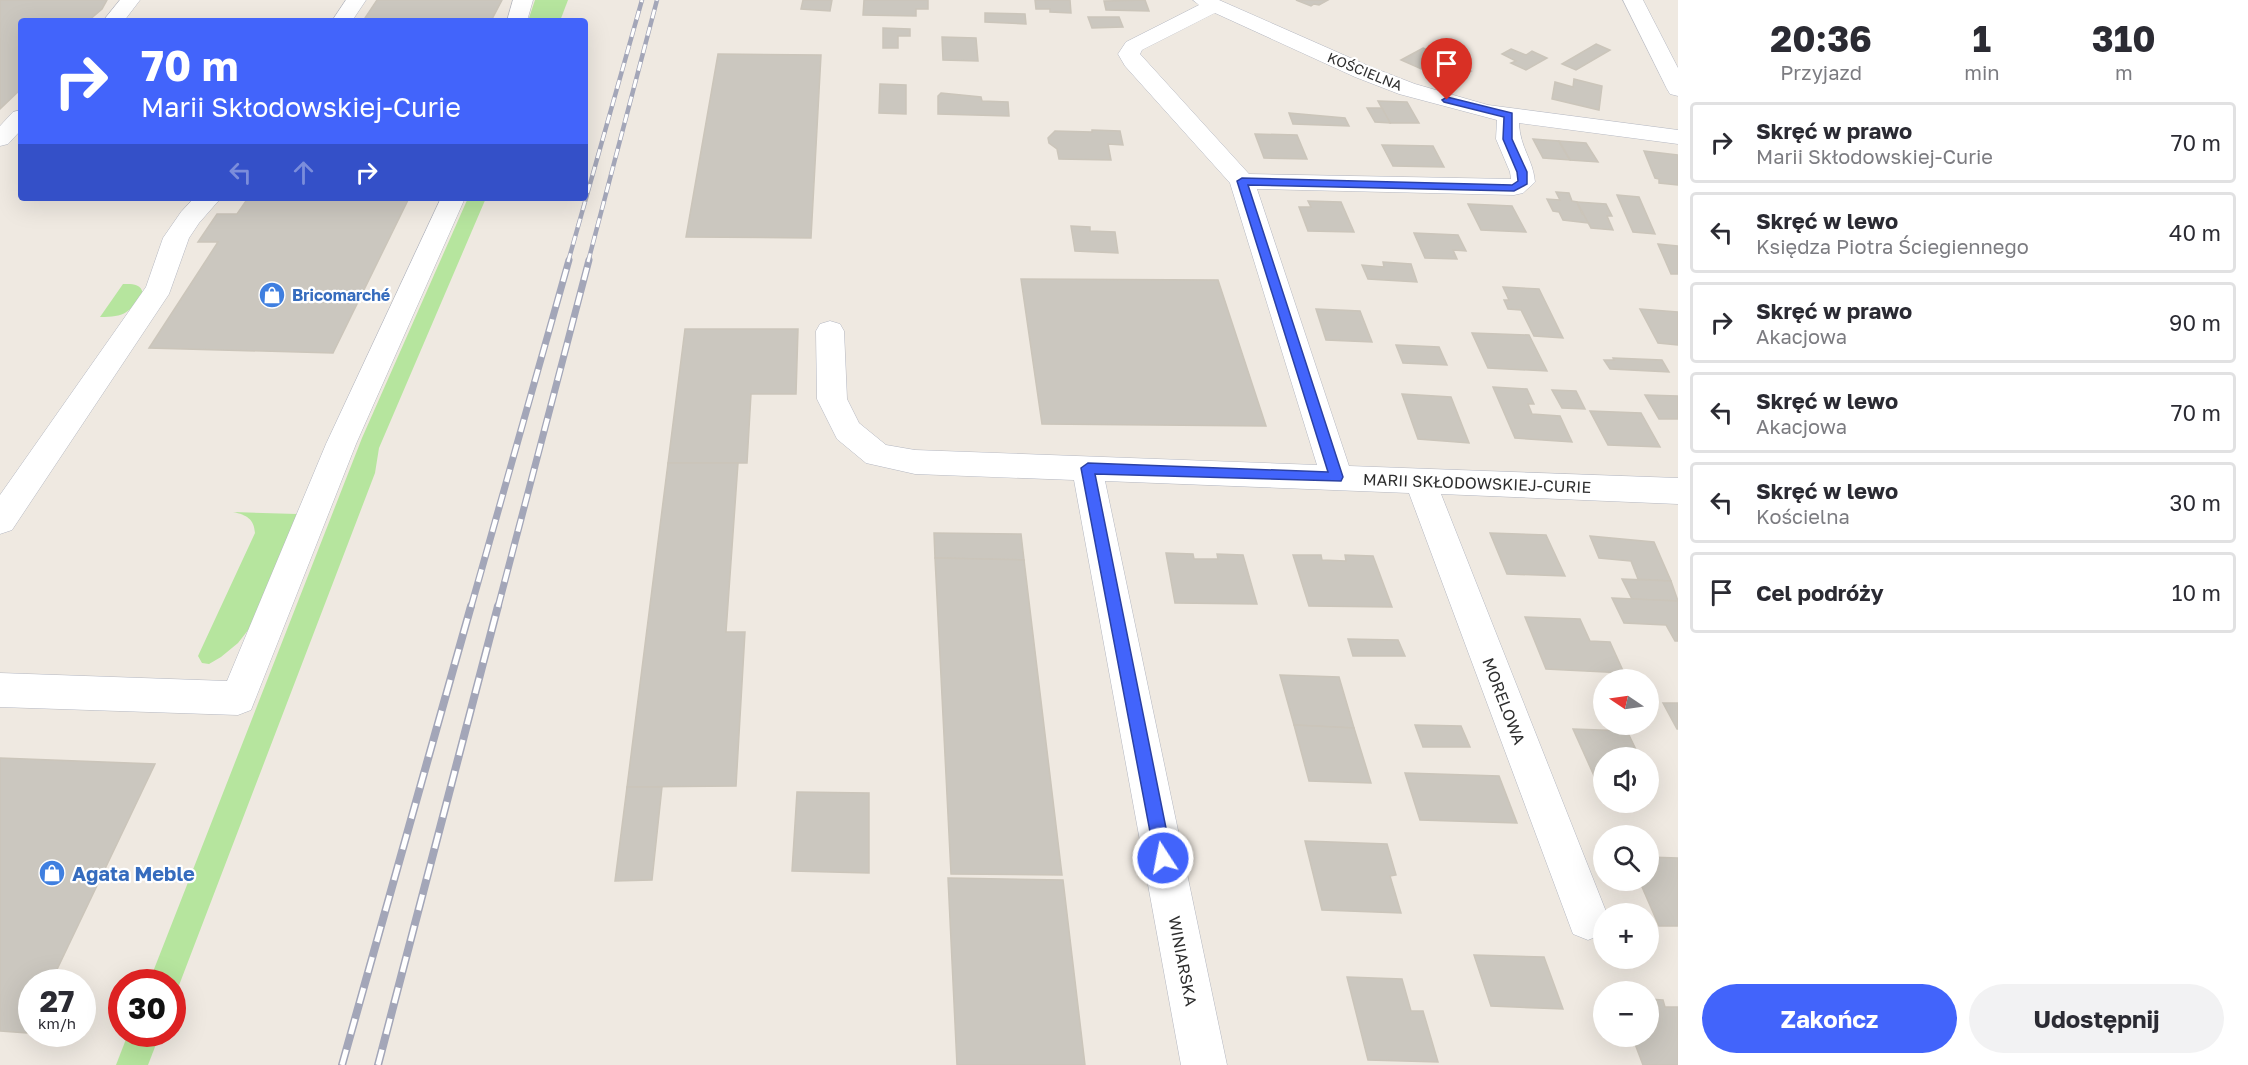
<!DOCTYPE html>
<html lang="pl">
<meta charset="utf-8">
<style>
:root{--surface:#fff;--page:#f2f2f3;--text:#2b2b33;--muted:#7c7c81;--line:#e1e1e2;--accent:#4264fb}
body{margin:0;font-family:"Golos Text",sans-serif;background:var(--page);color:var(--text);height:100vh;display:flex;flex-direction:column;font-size:22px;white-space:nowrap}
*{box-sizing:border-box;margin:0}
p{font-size:20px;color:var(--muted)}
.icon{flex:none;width:33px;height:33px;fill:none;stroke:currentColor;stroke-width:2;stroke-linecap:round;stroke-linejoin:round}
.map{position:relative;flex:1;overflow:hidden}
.side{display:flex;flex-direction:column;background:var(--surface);width:570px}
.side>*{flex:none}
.guide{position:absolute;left:18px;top:18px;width:570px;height:183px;border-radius:6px;box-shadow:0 6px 24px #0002;background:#4264fb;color:#fff;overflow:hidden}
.needle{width:39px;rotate:283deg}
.fabs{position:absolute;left:1593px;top:669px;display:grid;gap:12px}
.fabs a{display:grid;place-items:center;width:66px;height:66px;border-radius:50%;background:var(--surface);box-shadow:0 6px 24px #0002;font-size:30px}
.speed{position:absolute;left:18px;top:969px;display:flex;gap:12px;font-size:30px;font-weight:700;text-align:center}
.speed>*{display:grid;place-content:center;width:78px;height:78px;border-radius:50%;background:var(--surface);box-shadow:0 6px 24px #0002;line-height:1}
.speed small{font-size:15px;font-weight:400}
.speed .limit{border:9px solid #d22;background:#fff;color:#111}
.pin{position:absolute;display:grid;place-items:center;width:51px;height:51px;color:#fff;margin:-62px -26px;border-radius:50% 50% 50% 0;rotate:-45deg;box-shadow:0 0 6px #0007}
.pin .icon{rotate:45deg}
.me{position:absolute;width:66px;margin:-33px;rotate:349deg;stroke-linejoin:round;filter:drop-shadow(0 0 4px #0008)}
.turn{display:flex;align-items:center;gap:21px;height:126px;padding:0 24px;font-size:27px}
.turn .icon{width:78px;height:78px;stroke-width:2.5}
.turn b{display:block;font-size:42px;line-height:51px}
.lanes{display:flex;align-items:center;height:57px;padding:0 24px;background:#0003;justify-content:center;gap:30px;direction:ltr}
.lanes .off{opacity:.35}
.eta{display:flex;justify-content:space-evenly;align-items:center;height:102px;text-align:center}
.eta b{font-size:36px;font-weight:700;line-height:42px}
.action{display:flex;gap:12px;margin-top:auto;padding:12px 24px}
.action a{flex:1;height:69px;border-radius:36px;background:var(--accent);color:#fff;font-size:24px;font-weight:700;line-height:69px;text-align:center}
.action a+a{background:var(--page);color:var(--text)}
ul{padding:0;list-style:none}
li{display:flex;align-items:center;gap:18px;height:81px;margin:0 12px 9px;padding:0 12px;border:3px solid var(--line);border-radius:6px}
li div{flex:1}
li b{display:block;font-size:22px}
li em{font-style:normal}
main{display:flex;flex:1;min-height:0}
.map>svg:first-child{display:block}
.green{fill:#b6e59e}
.building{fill:#cbc7bf;stroke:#cbc5ba;stroke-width:1.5}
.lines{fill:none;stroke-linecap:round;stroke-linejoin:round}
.minor-casing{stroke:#b4b7c1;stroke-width:1}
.minor{fill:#fff;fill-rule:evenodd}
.rail-far2-casing{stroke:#a3a6b8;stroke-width:4.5}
.rail-far1-casing{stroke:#a3a6b8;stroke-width:7}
.rail-casing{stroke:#a3a6b8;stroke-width:8}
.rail-far2{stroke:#fff;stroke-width:3;stroke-dasharray:9;stroke-linecap:butt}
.rail-far1{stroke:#fff;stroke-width:4.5;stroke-dasharray:13;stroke-linecap:butt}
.rail{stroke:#fff;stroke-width:5;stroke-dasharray:16;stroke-linecap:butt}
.route{fill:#4264fb;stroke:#2b41a3;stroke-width:1.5}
.labels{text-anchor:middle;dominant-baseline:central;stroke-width:4.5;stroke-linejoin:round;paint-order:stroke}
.far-street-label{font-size:14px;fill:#2e2e2e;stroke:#fff}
.shop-label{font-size:16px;font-weight:bold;fill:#366cbe;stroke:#fff;text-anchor:start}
.street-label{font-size:16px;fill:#2e2e2e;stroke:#fff}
.near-shop-label{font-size:20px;font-weight:bold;fill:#366cbe;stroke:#fff;text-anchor:start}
</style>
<main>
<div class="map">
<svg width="1678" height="1065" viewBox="0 0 1678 1065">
<rect width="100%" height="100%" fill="#efe9e1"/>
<g class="green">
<polygon points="535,0 568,0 560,21 528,21"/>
<polygon points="468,198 486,198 379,448 375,473 173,1001 172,982 149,982 362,438"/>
<path d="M 123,284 C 132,284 140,283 143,293 C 129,313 125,317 100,317 Z"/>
<path d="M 233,512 L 297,514 L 252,625 L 238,643 L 221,657 L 209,664 L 202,663 L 198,656 L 255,533 C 254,519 247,515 233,512 Z"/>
<polygon points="128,1034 160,1034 148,1065 116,1065"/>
</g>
<g class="building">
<polygon points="0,0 107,0 102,9 88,21 21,21 21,89 0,109"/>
<polygon points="377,0 502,0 491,21 363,21"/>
<polygon points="803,0 832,0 830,11 801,9"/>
<polygon points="864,0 928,0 928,9 916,9 916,16 863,15"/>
<polygon points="1035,0 1070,0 1071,13 1050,12 1050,9 1036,9"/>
<polygon points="1145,0 1149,11 1106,10 1104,1"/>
<polygon points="1296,0 1328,0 1319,5 1314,4 1311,6"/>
<polygon points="985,13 1025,14 1026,24 985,22"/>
<polygon points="1088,17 1119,17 1123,27 1092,28"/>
<polygon points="883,28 910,29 910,36 898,36 898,48 883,48"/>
<polygon points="942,37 976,38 978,61 943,60"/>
<polygon points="1596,44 1610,50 1576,70 1562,64"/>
<polygon points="1423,48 1440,57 1471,71 1451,82 1401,60"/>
<polygon points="1511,49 1526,55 1532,51 1547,58 1526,70 1511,63 1516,61 1502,54"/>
<polygon points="718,54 821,55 811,238 686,237"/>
<polygon points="1574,79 1602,86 1599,110 1552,99 1555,82 1573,87"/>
<polygon points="880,84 906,85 906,114 879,113"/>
<polygon points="941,93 981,97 982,101 1008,102 1009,116 938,114 938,96"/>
<polygon points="1378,101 1407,102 1419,123 1390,123"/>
<polygon points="1367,108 1382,108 1390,123 1375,122"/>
<polygon points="1289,113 1345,118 1349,126 1293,124"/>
<polygon points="1092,130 1120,131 1123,145 1108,144 1111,160 1059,159 1057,149 1049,143 1048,138 1055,131 1092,132"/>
<polygon points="1255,134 1297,135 1307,159 1264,158"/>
<polygon points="1533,139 1559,141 1570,160 1543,158"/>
<polygon points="1559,141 1586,143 1598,162 1570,160"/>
<polygon points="1382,145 1433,146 1444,167 1393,166"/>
<polygon points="1644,151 1678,155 1678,185 1659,183 1659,179 1655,178"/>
<polygon points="1556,192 1569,193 1572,201 1577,202 1582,214 1584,214 1589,223 1563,220 1559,212 1553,211 1547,199 1560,200"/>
<polygon points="1617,195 1639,197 1655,234 1633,232"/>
<polygon points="248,198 409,198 333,353 149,348 218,242 198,242 217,214 237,214"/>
<polygon points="1308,201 1341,202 1354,232 1308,231 1299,207 1311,207"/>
<polygon points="1577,202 1606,204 1612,216 1607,216 1613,230 1591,228"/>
<polygon points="1468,204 1512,206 1526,232 1481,230"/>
<polygon points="1071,226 1090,227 1090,231 1115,232 1118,253 1075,251"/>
<polygon points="1414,233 1458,235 1466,251 1453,250 1457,259 1425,258"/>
<polygon points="1658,244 1678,246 1678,274 1671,274"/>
<polygon points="1383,262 1411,264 1417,282 1368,279 1362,265 1384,267"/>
<polygon points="1021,279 1218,280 1266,426 1042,424"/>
<polygon points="1503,287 1539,289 1563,338 1534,336 1521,310 1508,309 1504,300 1509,300"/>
<polygon points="1316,309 1360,311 1372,342 1326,340"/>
<polygon points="1640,309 1678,312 1678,345 1658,343"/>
<polygon points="685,329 798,329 796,394 751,394 747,463 668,463"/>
<polygon points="1472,333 1529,335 1547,371 1488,368"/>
<polygon points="1396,345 1439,347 1447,365 1403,363"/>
<polygon points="1613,358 1662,360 1669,372 1610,369 1604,360 1614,360"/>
<polygon points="1493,387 1527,389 1534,404 1528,404 1532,414 1560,416 1572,442 1515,438"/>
<polygon points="1552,390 1576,391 1585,409 1562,408"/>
<polygon points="1402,394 1451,397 1469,443 1418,439"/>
<polygon points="1645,395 1678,396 1678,419 1659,419"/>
<polygon points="1590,411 1641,413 1660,447 1608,445"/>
<polygon points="668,463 738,463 726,632 745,632 736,786 627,787"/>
<polygon points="934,533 1021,534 1024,560 935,558"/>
<polygon points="1490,533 1546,535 1565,576 1507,574"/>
<polygon points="1590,536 1654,542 1671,581 1638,579 1631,561 1599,558"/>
<polygon points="1166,553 1193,554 1194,559 1218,559 1217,554 1243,555 1257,604 1175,603"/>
<polygon points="1293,555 1321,555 1322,560 1346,561 1345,555 1373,556 1392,607 1309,606"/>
<polygon points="935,558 1024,560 1062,875 951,874"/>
<polygon points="1622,579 1671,581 1678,601 1632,599"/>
<polygon points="1612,598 1678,601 1678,641 1675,641 1666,625 1624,623"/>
<polygon points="1525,617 1580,619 1590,641 1610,642 1624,673 1546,669"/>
<polygon points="1348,639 1398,640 1405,656 1353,656"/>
<polygon points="1280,675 1339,677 1354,728 1294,725"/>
<polygon points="1663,703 1678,703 1678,729 1677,729"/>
<polygon points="1294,725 1354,728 1371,783 1309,781"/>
<polygon points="1415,725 1461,726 1470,747 1423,747"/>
<polygon points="1573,729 1627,731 1640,758 1604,758 1604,790 1600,789"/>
<polygon points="0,758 155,764 51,982 32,982 32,1023 27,1033 0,1031"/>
<polygon points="1405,773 1499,776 1517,823 1420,820"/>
<polygon points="627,787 662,787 652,880 615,881"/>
<polygon points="797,792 869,793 869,873 792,871"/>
<polygon points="1305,841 1387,844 1396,875 1390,876 1401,913 1322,910"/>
<polygon points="1648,857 1678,858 1678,926 1659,926 1639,880 1648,880"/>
<polygon points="948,878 1063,880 1085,1065 957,1065"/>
<polygon points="1474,955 1544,957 1563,1009 1491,1006"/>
<polygon points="1347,977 1402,979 1411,1011 1423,1011 1438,1062 1368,1060"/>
<polygon points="1648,999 1663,1000 1665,1007 1678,1007 1678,1065 1643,1065 1632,1036 1648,1036"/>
</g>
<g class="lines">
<defs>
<g id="minor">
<polygon points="120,0 140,0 124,21 103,21"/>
<polygon points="346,0 366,0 352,21 332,21"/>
<polygon points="513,0 533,0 527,21 507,21"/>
<path d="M 1193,0 L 1219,0 L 1371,67 L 1415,84 L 1488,105 L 1678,130 L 1678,144 L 1519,123 C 1520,148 1533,159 1535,182 L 1523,193 L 1514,195 L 1257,189 L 1349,466 L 1678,478 L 1678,504 L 1441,494 L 1607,914 L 1604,914 L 1603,934 L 1588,940 L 1573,934 L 1409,493 L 1105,481 L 1227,1065 L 1181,1065 L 1074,480 L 915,474 L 866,463 L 837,439 L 817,399 L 816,331 L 820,324 L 830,321 L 840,324 L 844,331 L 847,399 L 859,423 L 886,445 L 915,450 L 1317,465 L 1230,183 L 1125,66 L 1118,54 L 1126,42 L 1199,5 ZM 1215,13 L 1355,77 L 1399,94 L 1497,120 L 1496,139 L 1510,172 L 1511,179 L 1249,174 L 1140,54 L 1142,50 Z"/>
<polygon points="1623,0 1643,0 1678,68 1678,96 1670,94 1667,89"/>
<polygon points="21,110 21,130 8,144 0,146 0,126 13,112"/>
<polygon points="194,198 221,198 199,223 189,238 169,294 12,530 0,534 0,495 146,287 163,238 181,212"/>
<polygon points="441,198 465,198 356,444 251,710 238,715 0,707 0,673 227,681 326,444"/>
</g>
</defs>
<use href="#minor" class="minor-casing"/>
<use href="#minor" class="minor"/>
<defs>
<g id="rail-far2">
<polyline points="568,262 642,0"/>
<polyline points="588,262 657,0"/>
</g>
<g id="rail-far1">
<polyline points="471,607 569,260"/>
<polyline points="498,607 589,260"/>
</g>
<g id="rail">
<polyline points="342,1065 471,606"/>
<polyline points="378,1065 498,606"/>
</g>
</defs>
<use href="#rail-far2" class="rail-far2-casing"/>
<use href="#rail-far1" class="rail-far1-casing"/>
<use href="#rail" class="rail-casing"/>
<use href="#rail-far2" class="rail-far2"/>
<use href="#rail-far1" class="rail-far1"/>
<use href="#rail" class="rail"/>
</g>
<polygon class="route" points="1447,97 1512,113 1512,139 1527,172 1527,184 1514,191 1248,185 1343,477 1341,481 1095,474 1172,858 1169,864 1163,867 1157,864 1155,858 1081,468 1088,463 1328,472 1237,181 1242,178 1512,185 1518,181 1517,172 1503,139 1504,117 1444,102 1442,100"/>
<defs>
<symbol id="shop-disc" viewBox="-11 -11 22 22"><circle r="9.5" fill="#3f7fe0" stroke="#fff"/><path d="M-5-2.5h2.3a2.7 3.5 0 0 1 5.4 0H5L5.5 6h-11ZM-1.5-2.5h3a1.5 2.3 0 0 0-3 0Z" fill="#fff"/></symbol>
</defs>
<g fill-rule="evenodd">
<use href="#shop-disc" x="257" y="280" width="30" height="30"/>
<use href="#shop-disc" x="37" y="858" width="30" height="30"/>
</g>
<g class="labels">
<g class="far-street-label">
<text transform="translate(1365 71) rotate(22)">KOŚCIELNA</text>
</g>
<g class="shop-label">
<text x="292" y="295">Bricomarché</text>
</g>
<g class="street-label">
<text transform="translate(1477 483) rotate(2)">MARII SKŁODOWSKIEJ-CURIE</text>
<text transform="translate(1504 701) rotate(69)">MORELOWA</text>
<text transform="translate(1183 961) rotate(79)">WINIARSKA</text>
</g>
<g class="near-shop-label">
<text x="72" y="873">Agata Meble</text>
</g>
</g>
</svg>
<div class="fabs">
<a><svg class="needle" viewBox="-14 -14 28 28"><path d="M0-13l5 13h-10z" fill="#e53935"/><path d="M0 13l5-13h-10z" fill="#7c7c81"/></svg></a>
<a><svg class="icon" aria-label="sound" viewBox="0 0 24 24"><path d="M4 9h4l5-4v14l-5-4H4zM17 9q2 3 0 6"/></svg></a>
<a><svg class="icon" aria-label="search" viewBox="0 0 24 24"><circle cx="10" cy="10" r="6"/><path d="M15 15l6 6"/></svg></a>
<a>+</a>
<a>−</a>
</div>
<div class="speed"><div>27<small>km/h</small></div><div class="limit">30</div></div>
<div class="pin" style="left:1447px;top:100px;background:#d93025"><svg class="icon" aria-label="arrive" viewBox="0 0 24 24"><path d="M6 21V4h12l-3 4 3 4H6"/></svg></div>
<svg class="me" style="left:1163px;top:858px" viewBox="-20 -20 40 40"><circle r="17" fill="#4264fb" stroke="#fff" stroke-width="3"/><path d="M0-11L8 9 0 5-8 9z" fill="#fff"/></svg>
<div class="guide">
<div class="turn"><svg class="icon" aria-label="right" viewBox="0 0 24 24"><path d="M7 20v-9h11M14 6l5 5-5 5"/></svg><div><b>70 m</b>Marii Skłodowskiej-Curie</div></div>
<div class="lanes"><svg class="icon off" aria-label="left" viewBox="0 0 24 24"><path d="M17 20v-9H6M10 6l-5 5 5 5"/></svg><svg class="icon off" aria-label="ahead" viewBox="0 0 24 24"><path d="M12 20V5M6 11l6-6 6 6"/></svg><svg class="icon" aria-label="right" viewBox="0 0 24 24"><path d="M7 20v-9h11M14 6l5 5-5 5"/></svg></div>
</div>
</div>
<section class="side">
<div class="eta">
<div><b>20:36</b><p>Przyjazd</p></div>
<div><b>1</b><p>min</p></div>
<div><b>310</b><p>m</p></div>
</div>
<ul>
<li><svg class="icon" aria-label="right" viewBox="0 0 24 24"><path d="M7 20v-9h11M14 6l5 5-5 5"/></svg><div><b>Skręć w prawo</b><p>Marii Skłodowskiej-Curie</p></div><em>70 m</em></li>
<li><svg class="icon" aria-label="left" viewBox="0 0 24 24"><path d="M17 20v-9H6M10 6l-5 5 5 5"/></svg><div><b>Skręć w lewo</b><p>Księdza Piotra Ściegiennego</p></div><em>40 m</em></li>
<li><svg class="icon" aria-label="right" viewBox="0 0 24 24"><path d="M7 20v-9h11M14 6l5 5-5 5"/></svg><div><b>Skręć w prawo</b><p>Akacjowa</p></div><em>90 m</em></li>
<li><svg class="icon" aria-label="left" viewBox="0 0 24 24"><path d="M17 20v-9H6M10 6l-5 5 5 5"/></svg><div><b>Skręć w lewo</b><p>Akacjowa</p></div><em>70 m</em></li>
<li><svg class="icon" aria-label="left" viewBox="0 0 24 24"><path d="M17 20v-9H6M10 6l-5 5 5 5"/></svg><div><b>Skręć w lewo</b><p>Kościelna</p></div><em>30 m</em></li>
<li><svg class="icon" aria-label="arrive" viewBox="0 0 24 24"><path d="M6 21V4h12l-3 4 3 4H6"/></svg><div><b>Cel podróży</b></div><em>10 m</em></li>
</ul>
<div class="action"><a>Zakończ</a><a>Udostępnij</a></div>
</section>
</main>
